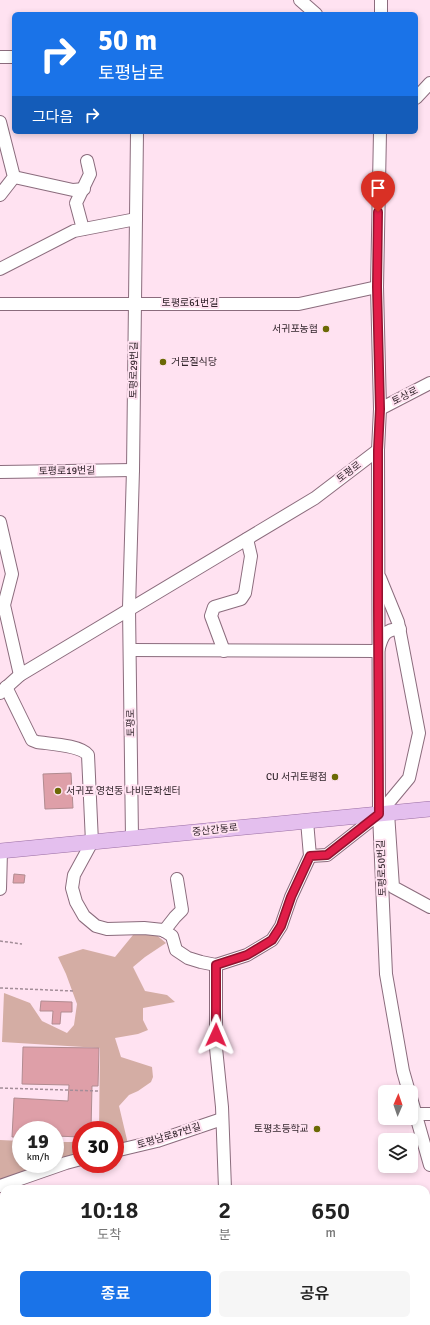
<!DOCTYPE html>
<html lang="ko">
<meta charset="utf-8">
<style>
:root{--surface:#fff;--page:#f6f6f6;--text:#222;--muted:#767676;--accent:#1a73e8}
body{margin:0;font-family:Signika,"Noto Sans KR",sans-serif;background:var(--page);color:var(--text);height:100vh;display:flex;flex-direction:column;font-size:15px;white-space:nowrap}
*{box-sizing:border-box;margin:0}
p{font-size:13px;color:var(--muted)}
.icon{flex:none;width:22px;height:22px;fill:none;stroke:currentColor;stroke-width:2;stroke-linecap:round;stroke-linejoin:round}
.map{position:relative;flex:1;overflow:hidden}
.panel{position:absolute;left:0px;top:1185px;width:430px;height:140px;display:flex;flex-direction:column;background:var(--surface);border-radius:12px 12px 0 0;box-shadow:0 2px 6px #0003}
.panel>*{flex:none}
.banner{position:absolute;left:12px;top:12px;width:406px;height:122px;border-radius:6px;box-shadow:0 2px 6px #0003;background:#1a73e8;color:#fff;overflow:hidden}
.needle{width:26px;rotate:2deg}
.tools{position:absolute;left:378px;top:1085px;display:grid;gap:8px}
.tools a{display:grid;place-items:center;width:40px;height:40px;border-radius:6px;background:var(--surface);box-shadow:0 2px 6px #0003;font-size:20px}
.speed{position:absolute;left:12px;top:1121px;display:flex;gap:8px;font-size:20px;font-weight:700;text-align:center}
.speed>*{display:grid;place-content:center;width:52px;height:52px;border-radius:50%;background:var(--surface);box-shadow:0 2px 6px #0003;line-height:1}
.speed small{font-size:10px;font-weight:400}
.speed .limit{border:6px solid #d22;background:#fff;color:#111}
.pin{position:absolute;display:grid;place-items:center;width:34px;height:34px;color:#fff;margin:-41px -17px;border-radius:50% 50% 50% 0;rotate:-45deg;box-shadow:0 0 4px #0007}
.pin .icon{rotate:45deg}
.me{position:absolute;width:44px;margin:-22px;rotate:1deg;stroke-linejoin:round;filter:drop-shadow(0 0 3px #0008)}
.turn{display:flex;align-items:center;gap:14px;height:84px;padding:0 20px;font-size:18px}
.turn .icon{width:52px;height:52px;stroke-width:2.5}
.turn b{display:block;font-size:28px;line-height:34px}
.then{display:flex;align-items:center;height:38px;padding:0 20px;background:#0003;gap:8px;font-size:15px}
.eta{display:flex;justify-content:space-evenly;align-items:center;height:68px;text-align:center}
.eta b{font-size:24px;font-weight:600;line-height:28px}
.button{display:flex;gap:8px;margin-top:auto;padding:8px 20px}
.button a{flex:1;height:46px;border-radius:6px;background:var(--accent);color:#fff;font-size:16px;font-weight:600;line-height:46px;text-align:center}
.button a+a{background:var(--page);color:var(--text)}
.map>svg:first-child{display:block}
.green{fill:#d4ada4}
.building{fill:#de9fa8;stroke:#b18b90}
.lines{fill:none;stroke-linecap:round;stroke-linejoin:round}
.minor-casing{stroke:#8b6c7d;stroke-width:14}
.major-casing{stroke:#9a6ea3;stroke-width:16}
.path{stroke:#a38d98;stroke-width:1.5;stroke-dasharray:3 2;stroke-linecap:butt}
.minor{stroke:#fff;stroke-width:12}
.major{stroke:#e4bfee;stroke-width:15}
.route-casing{stroke:#92132f;stroke-width:10}
.route{stroke:#e11d48;stroke-width:7}
.poi-dot{fill:#6b6905;stroke:#ffe2f1;stroke-width:1.5}
.labels{text-anchor:middle;dominant-baseline:central;stroke-width:4;stroke-linejoin:round;paint-order:stroke}
.street-label{font-size:10px;fill:#33262d;stroke:#ffe2f1}
.poi-label{font-size:10px;fill:#33262d;stroke:#ffe2f1;text-anchor:end}
</style>
<div class="map">
<svg width="430" height="1325" viewBox="0 0 430 1325">
<rect width="100%" height="100%" fill="#ffe2f1"/>
<g class="green">
<polygon points="154,933 166,943 145,957 133,967 145,991 167,995 175,1002 143,1008 143,1020 148,1030 138,1034 115,1038 121,1057 152,1067 153,1077 151,1082 138,1091 129,1095 119,1106 128,1144 115,1148 115,1130 99,1130 100,1048 2,1042 4,993 30,1003 42,1021 67,1033 74,1025 77,1004 66,974 58,957 83,949 115,957 133,935"/>
<polygon points="0,1140 21,1141 21,1164 55,1164 55,1142 81,1142 81,1158 0,1181"/>
</g>
<g class="building">
<polygon points="71,773 73,808 45,809 43,774"/>
<polygon points="14,874 25,875 24,883 13,883"/>
<polygon points="41,1001 72,1002 72,1012 61,1012 60,1024 52,1024 53,1011 40,1011"/>
<polygon points="23,1047 99,1048 98,1086 92,1086 91,1130 81,1130 81,1137 55,1136 55,1130 21,1130 21,1137 12,1137 14,1098 68,1101 69,1085 22,1084"/>
</g>
<g class="lines">
<defs>
<g id="minor">
<polyline points="300,0 316,14"/>
<polyline points="381,14 381,0"/>
<polyline points="0,57 14,57"/>
<polyline points="416,98 430,83"/>
<polyline points="0,122 14,177 0,195"/>
<polyline points="14,177 73,190 84,189"/>
<polyline points="83,229 76,203 90,174 87,161"/>
<polyline points="0,269 74,231 136,219"/>
<polyline points="0,304 299,304 377,287"/>
<polyline points="380,409 430,383"/>
<polyline points="378,450 379,814 386,974 403,1071 409,1092"/>
<polyline points="0,472 133,470"/>
<polyline points="0,522 12,574 4,605 20,675"/>
<path d="M 130,650 L 378,651 C 382,638 383,629 400,629"/>
<polyline points="224,651 211,616 214,607 241,599 245,593 251,556 247,539"/>
<path d="M 6,687 L 32,740 L 37,742 C 50,744 80,745 88,755 L 92,842 L 74,875 L 72,888 L 76,902 L 84,916 L 96,926 L 107,929 L 144,928 L 163,930 L 172,936 L 176,950 L 188,958 L 201,962 L 216,965 L 247,955 L 272,940 L 281,926 L 291,897 L 310,856 L 307,821"/>
<polyline points="0,693 20,675 315,498 378,450 380,409 377,287 380,132"/>
<polyline points="388,813 393,887 430,907"/>
<polyline points="132,838 129,608 133,470 137,132"/>
<polyline points="310,856 327,855 379,814 409,778 419,733 398,622 380,578"/>
<polyline points="0,889 1,851"/>
<polyline points="164,931 175,917 182,910 177,879"/>
<polyline points="216,965 216,1048 222,1107 225,1189"/>
<polyline points="411,1098 430,1165"/>
<polyline points="416,1114 430,1114"/>
<polyline points="115,1151 157,1141 222,1119"/>
<polyline points="0,1186 66,1163 81,1159"/>
<polyline points="426,1279 430,1279"/>
<polyline points="241,1321 242,1325"/>
<polyline points="366,1325 368,1321"/>
</g>
<polyline id="major" points="0,851 430,809"/>
</defs>
<use href="#minor" class="minor-casing"/>
<use href="#major" class="major-casing"/>
<g class="path">
<polyline points="0,941 22,944"/>
<polyline points="0,988 74,991"/>
<polyline points="0,1088 98,1091"/>
</g>
<use href="#minor" class="minor"/>
<use href="#major" class="major"/>
</g>
<g class="lines">
<defs>
<polyline id="route" points="216,1035 216,965 247,955 272,940 281,926 291,897 310,856 327,855 379,814 378,606 378,450 380,409 377,287 378,212"/>
</defs>
<use href="#route" class="route-casing"/>
<use href="#route" class="route"/>
</g>
<g class="poi-dot">
<circle cx="326" cy="329" r="4"/>
<circle cx="163" cy="362" r="4"/>
<circle cx="335" cy="777" r="4"/>
<circle cx="58" cy="791" r="4"/>
<circle cx="317" cy="1129" r="4"/>
</g>
<g class="labels">
<g class="street-label">
<text x="190" y="303">토평로61번길</text>
<text transform="translate(134 370) rotate(-89)">토평로29번길</text>
<text transform="translate(405 396) rotate(-27)">토상로</text>
<text transform="translate(67 471) rotate(-1)">토평로19번길</text>
<text transform="translate(349 472) rotate(-37)">토평로</text>
<text transform="translate(131 723) rotate(-91)">토평로</text>
<text transform="translate(215 830) rotate(-6)">중산간동로</text>
<text transform="translate(382 868) rotate(-92)">토평로50번길</text>
<text transform="translate(169 1136) rotate(-17)">토평남로87번길</text>
</g>
<g class="poi-label">
<text x="318" y="329">서귀포농협</text>
<text x="171" y="362" text-anchor="start">거믄질식당</text>
<text x="327" y="777">CU 서귀토평점</text>
<text x="66" y="791" text-anchor="start">서귀포 영천동 나비문화센터</text>
<text x="309" y="1129">토평초등학교</text>
</g>
</g>
</svg>
<div class="tools">
<a><svg class="needle" viewBox="-14 -14 28 28"><path d="M0-13l5 13h-10z" fill="#e53935"/><path d="M0 13l5-13h-10z" fill="#767676"/></svg></a>
<a><svg class="icon" aria-label="layers" viewBox="0 0 24 24"><path d="M12 4l9 5-9 5-9-5zM3 14l9 5 9-5"/></svg></a>
</div>
<div class="speed"><div>19<small>km/h</small></div><div class="limit">30</div></div>
<div class="pin" style="left:378px;top:212px;background:#d93025"><svg class="icon" aria-label="arrive" viewBox="0 0 24 24"><path d="M6 21V4h12l-3 4 3 4H6"/></svg></div>
<svg class="me" style="left:216px;top:1035px" viewBox="-20 -20 40 40"><path d="M0-17L14 15 0 8-14 15z" fill="#e11d48" stroke="#fff" stroke-width="4"/></svg>
<div class="banner">
<div class="turn"><svg class="icon" aria-label="right" viewBox="0 0 24 24"><path d="M7 20v-9h11M14 6l5 5-5 5"/></svg><div><b>50 m</b>토평남로</div></div>
<div class="then">그다음<svg class="icon" aria-label="right" viewBox="0 0 24 24"><path d="M7 20v-9h11M14 6l5 5-5 5"/></svg></div>
</div>
<section class="panel">
<div class="eta">
<div><b>10:18</b><p>도착</p></div>
<div><b>2</b><p>분</p></div>
<div><b>650</b><p>m</p></div>
</div>
<div class="button"><a>종료</a><a>공유</a></div>
</section>
</div>
